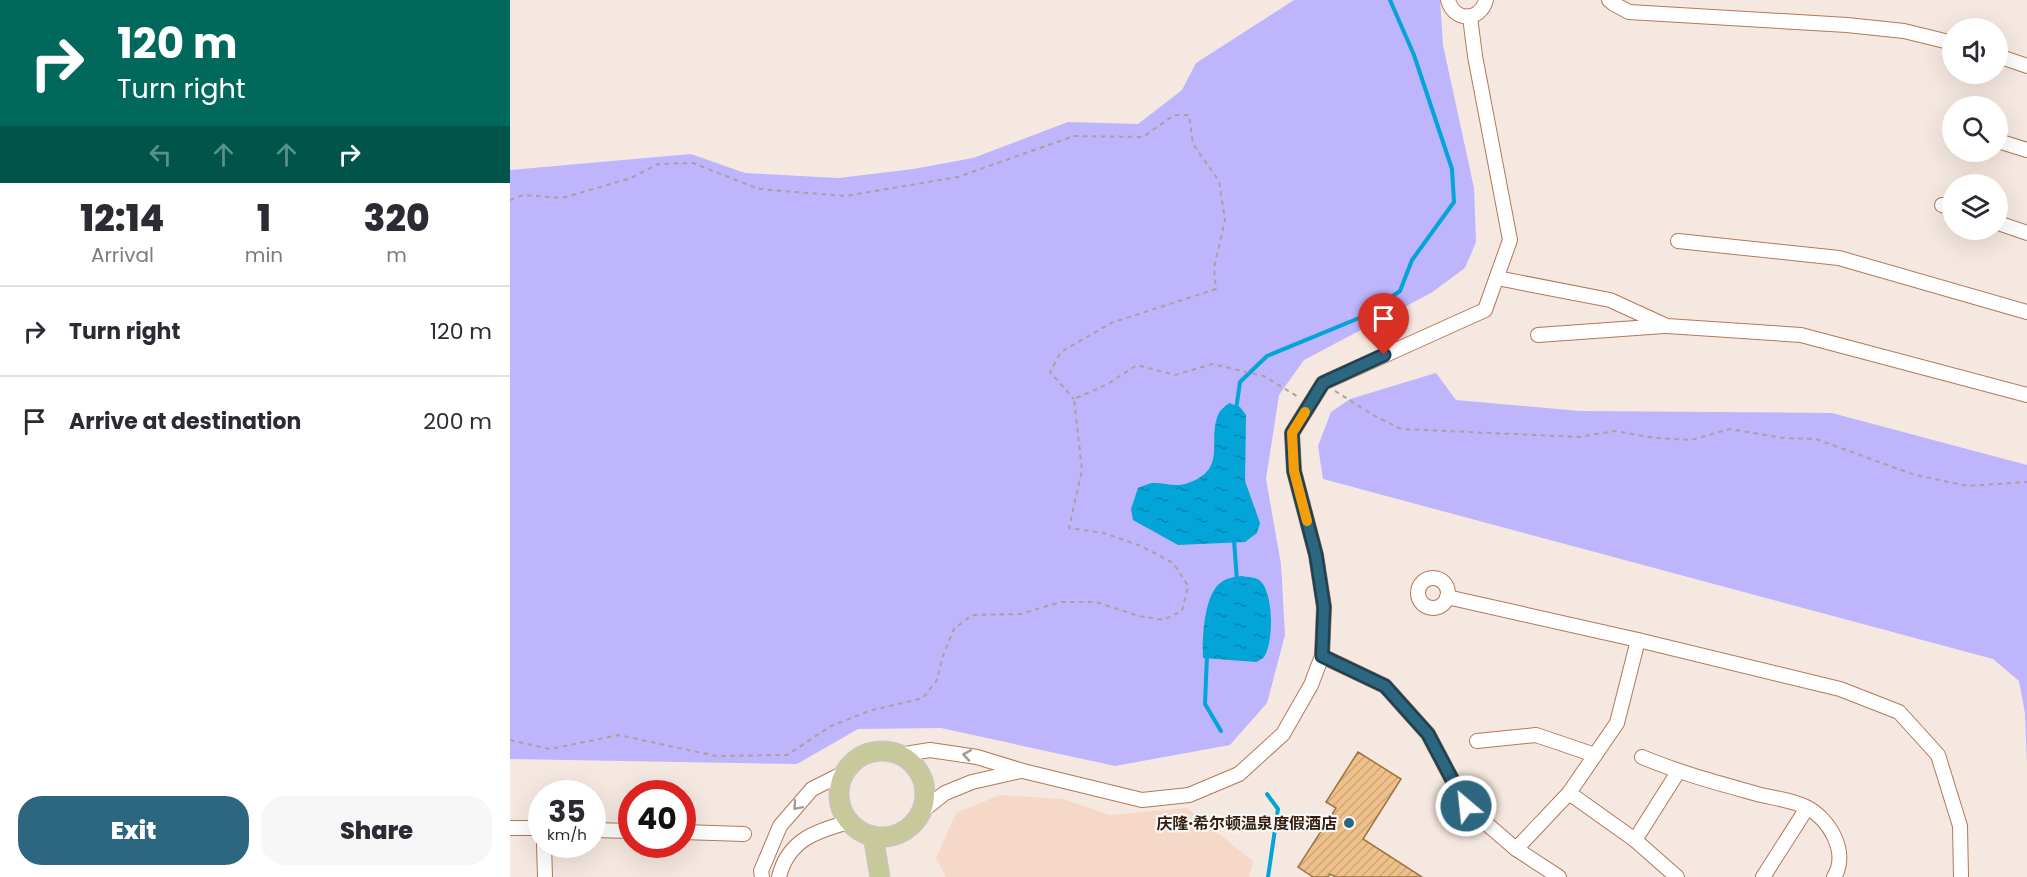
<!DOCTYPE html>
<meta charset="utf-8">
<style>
:root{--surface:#fff;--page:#f7f7f7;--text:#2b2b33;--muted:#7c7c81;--line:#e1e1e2;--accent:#2c667f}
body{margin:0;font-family:Poppins,"Noto Sans SC",sans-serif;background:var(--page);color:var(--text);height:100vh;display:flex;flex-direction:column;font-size:22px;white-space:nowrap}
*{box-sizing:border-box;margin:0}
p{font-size:20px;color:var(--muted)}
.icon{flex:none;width:33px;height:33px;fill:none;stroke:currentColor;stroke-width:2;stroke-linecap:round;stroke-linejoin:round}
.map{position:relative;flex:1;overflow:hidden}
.sheet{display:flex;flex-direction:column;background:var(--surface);width:510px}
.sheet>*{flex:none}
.guide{background:#00695c;color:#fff;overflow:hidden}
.controls{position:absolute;left:1432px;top:18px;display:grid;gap:12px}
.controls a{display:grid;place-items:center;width:66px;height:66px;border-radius:50%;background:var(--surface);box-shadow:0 6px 24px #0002;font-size:30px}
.speed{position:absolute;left:18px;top:780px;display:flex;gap:12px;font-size:30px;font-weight:700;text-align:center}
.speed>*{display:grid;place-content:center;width:78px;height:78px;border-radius:50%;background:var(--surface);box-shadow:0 6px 24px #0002;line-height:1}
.speed small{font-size:15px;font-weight:400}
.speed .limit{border:9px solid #d22;background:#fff;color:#111}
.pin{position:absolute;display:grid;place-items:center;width:51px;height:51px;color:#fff;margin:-62px -26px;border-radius:50% 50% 50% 0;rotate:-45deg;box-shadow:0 0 6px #0007}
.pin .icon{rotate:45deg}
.me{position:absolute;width:66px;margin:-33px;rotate:332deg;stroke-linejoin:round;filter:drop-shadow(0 0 4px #0008)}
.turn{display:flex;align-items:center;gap:21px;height:126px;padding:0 18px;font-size:27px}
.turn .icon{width:78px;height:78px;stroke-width:2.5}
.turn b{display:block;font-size:42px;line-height:51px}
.lanes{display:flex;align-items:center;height:57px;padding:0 18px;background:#0003;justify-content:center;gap:30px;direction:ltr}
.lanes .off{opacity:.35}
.eta{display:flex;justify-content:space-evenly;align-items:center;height:102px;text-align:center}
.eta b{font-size:36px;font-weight:800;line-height:42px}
.button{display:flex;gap:12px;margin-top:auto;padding:12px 18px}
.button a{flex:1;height:69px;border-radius:24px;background:var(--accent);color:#fff;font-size:24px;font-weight:800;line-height:69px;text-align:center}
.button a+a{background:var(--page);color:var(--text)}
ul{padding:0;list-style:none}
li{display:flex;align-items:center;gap:18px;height:90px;padding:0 18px;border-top:2px solid var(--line)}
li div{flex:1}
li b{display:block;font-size:22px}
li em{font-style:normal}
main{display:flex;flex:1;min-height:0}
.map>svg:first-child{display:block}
.built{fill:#f5d8c8}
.grass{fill:#beb5fd}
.water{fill:url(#water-ripples)}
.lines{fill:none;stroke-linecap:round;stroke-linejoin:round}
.stream{stroke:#03a4d8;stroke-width:4}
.building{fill:url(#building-hatch);stroke:#9f733f;stroke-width:1.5}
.minor-casing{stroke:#b37857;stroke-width:16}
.major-casing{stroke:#cac4c1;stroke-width:21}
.path{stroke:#b09f95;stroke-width:2;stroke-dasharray:4.5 4.5;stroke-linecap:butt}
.minor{stroke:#fff;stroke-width:14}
.major{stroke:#c8c99b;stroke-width:18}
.oneway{stroke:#a49993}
.route-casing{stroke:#1d4253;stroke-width:15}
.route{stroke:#2c667f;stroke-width:10}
.slow{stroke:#f59e0b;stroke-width:10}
.poi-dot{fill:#2c667f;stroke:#f8f8f8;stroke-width:2}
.labels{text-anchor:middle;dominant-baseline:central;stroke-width:4.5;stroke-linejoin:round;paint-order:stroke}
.poi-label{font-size:16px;font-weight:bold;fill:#351d0f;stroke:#f8f8f8;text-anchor:end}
</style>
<main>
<section class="sheet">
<div class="guide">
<div class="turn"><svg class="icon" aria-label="right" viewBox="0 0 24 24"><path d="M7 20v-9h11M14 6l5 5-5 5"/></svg><div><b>120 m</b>Turn right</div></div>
<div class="lanes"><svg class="icon off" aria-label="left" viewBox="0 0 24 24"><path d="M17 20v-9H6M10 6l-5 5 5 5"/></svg><svg class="icon off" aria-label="ahead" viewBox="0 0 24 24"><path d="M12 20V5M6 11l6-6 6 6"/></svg><svg class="icon off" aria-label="ahead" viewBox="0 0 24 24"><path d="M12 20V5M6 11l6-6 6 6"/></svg><svg class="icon" aria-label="right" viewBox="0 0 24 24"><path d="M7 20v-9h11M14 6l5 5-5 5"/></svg></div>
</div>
<div class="eta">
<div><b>12:14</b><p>Arrival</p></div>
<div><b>1</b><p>min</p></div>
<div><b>320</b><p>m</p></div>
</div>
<ul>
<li><svg class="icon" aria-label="right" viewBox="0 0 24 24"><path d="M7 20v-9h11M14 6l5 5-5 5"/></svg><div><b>Turn right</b></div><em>120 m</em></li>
<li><svg class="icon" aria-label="arrive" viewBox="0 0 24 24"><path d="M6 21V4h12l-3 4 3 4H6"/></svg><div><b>Arrive at destination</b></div><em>200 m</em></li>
</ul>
<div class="button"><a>Exit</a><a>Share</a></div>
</section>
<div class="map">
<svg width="1517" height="877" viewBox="0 0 1517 877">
<defs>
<pattern id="water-ripples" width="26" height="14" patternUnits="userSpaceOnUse" patternTransform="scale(1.5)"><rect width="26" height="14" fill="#03a4d8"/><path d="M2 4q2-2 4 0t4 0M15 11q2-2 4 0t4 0" fill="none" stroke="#0685ae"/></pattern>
<pattern id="building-hatch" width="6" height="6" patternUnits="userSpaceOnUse" patternTransform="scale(1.5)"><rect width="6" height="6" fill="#f0c08b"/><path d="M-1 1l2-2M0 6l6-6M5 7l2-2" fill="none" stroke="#cea577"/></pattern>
</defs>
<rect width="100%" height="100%" fill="#f5e8e0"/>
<polygon class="built" points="490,795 553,799 600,815 677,808 743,861 739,877 436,877 426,858 446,813"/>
<g class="grass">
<polygon points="784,0 930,0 933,45 964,188 966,242 955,268 921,293 794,360 769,395 756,479 771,564 775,635 757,703 720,745 605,766 431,728 348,729 287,764 0,759 0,170 181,154 235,173 329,178 403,169 463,158 558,122 628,124 672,90 686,63"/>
<polygon points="926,373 946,400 1070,411 1322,413 1517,465 1517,765 1515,713 1509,681 1483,659 813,479 808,446 821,412 840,399"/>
</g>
<g class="water">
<path d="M 719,403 L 730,407 L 736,415 L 735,481 L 750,523 L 747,533 L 735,542 L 668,545 L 623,520 L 621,509 L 628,488 C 633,486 637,484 642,483 C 654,482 665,488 678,483 C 719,469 696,440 709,413 C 711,409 716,406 719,403 Z"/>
<path d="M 731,576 C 737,577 745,577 749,580 C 764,590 764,643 754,657 C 753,658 747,662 746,662 L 693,658 C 692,639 694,597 709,584 C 716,578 723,577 731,576 Z"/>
</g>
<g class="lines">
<g class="stream">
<polyline points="726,410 730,382 757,356 854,316 890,291 902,260 944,202 942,169 904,55 880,0"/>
<polyline points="724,540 727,581"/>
<polyline points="697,655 695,704 711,731"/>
<polyline points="757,794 768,809 758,877"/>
</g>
</g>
<polygon class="building" points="848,752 891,779 853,839 912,877 826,877 820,874 818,877 803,877 788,867 826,808 816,802"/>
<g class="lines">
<defs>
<g id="minor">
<path d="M 938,0 C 944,22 970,22 976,0"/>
<polyline points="1099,0 1104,4 1119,12 1337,25 1394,31 1443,43"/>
<polyline points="1488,56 1517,66"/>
<polyline points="1488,141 1517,150"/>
<polyline points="1432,205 1443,208"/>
<polyline points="1488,223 1517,233"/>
<polyline points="1168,241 1329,258 1517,312"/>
<polyline points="987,278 1100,300 1157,326 1291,335 1517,395"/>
<polyline points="1028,335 1154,326"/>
<circle cx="923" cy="593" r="15"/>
<polyline points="937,597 1128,640 1330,689 1389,712 1428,755 1450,826 1451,877"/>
<polyline points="812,656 875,686 918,734 956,806 1006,849 1049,877"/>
<polyline points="967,741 1026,735 1085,755"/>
<polyline points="389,755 420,750 467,757 513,771 632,800 679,795 729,774 773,734 801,685 812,656 814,607 806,555 784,471 782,433 813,383 975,310 1000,240 965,56 960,17"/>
<path d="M 1132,757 C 1170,773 1208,783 1247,794 C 1263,798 1282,800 1296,807 C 1320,819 1339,853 1324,877"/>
<polyline points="1059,793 1125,840 1167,877"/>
<polyline points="411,812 435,793 462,782 511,771"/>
<polyline points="0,828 32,828"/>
<polyline points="82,830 122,831"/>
<polyline points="172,832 234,834"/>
<polyline points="1125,840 1168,772"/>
<polyline points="34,844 35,877"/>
<polyline points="1006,849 1059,793 1107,723 1128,640"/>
<polyline points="252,877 251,871 270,826 302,789 334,773"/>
<path d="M 269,877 C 278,840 306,831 339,822"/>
<polyline points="1253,877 1297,808"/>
</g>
<g id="major">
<circle cx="372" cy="794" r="43"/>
<polyline points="363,836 370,877"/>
</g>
</defs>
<use href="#minor" class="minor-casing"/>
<use href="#major" class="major-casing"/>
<g class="path">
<polyline points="0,200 13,195 52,198 121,178 148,164 183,163 249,189 335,196 448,177 564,136 633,137 664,115 679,115 683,144 709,181 715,220 704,268 706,289 601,323 551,352 540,372 564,399"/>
<polyline points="825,391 863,415 891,429 1070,437 1105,431 1145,438 1181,440 1220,429 1273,438 1306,439 1405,475 1458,486 1517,482"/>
<polyline points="0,740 40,749 109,735 206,756 277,755 321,726 359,711 413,698 427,680 432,658 444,629 462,615 510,614 551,602 586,602 629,616 653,620 672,611 678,586 663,563 631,546 594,533 559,528 572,470 564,399 596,385 627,365 665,375 702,364 754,376 790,398"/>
</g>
<use href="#minor" class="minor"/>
<use href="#major" class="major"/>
</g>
<defs><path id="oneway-chevron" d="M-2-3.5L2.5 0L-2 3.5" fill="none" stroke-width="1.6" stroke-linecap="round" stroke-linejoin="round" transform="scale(1.5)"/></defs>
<g class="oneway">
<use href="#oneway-chevron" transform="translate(457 755) rotate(-171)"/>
<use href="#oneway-chevron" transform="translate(287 806) rotate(131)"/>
</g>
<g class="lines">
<defs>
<polyline id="route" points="874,355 813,383 782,433 784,471 806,555 814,607 812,656 875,686 918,734 956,806"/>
</defs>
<use href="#route" class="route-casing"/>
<use href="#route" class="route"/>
<polyline class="slow" points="795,412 782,433 784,471 797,521"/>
</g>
<circle class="poi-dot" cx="839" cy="823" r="6"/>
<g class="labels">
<g class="poi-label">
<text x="827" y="823">庆隆·希尔顿温泉度假酒店</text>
</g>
</g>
</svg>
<div class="controls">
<a><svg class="icon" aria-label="sound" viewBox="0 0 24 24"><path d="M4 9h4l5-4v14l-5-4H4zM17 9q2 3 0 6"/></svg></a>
<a><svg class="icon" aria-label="search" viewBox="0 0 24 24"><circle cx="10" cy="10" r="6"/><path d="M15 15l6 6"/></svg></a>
<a><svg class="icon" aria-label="layers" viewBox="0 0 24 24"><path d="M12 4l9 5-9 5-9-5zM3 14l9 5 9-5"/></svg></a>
</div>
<div class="speed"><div>35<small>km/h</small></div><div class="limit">40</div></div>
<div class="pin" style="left:874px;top:355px;background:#d93025"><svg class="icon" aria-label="arrive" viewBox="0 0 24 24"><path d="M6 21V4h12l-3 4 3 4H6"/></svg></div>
<svg class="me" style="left:956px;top:806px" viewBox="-20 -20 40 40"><circle r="17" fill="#2c667f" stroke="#fff" stroke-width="3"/><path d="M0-11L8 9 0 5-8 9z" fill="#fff"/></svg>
</div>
</main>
